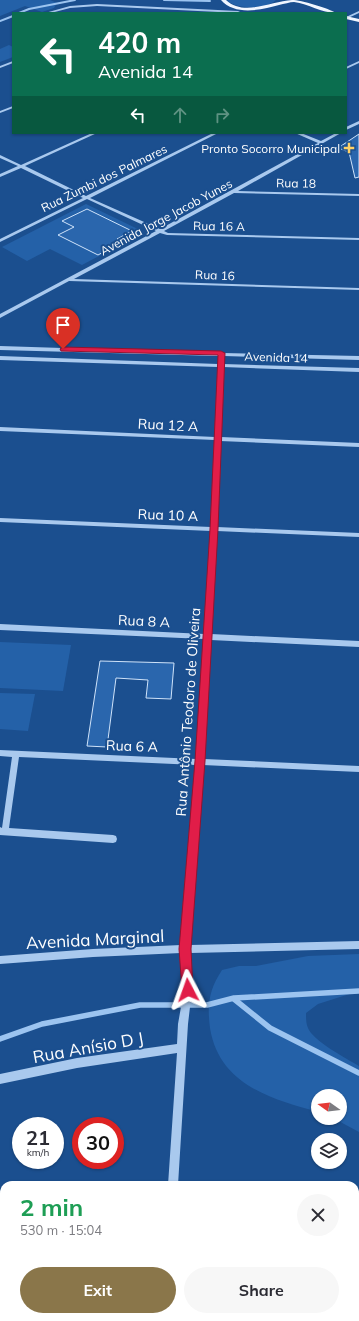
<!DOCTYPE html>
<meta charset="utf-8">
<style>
:root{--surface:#fff;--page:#f7f7f7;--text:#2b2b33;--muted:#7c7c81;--accent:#8a764a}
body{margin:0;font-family:Mulish,sans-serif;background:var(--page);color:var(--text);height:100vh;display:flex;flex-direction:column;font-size:15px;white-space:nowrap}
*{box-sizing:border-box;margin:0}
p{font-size:13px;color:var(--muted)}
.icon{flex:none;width:22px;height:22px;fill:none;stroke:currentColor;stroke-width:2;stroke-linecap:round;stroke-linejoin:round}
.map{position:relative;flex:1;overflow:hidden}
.details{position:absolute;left:0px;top:1181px;width:359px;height:140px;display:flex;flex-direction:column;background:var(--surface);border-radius:12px 12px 0 0;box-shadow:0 1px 3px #0004}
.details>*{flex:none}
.guide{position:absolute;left:12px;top:12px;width:335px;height:122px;border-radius:0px;box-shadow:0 1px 3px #0004;background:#0b6e4f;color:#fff;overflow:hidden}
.needle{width:26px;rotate:284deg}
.fabs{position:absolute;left:311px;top:1089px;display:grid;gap:8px}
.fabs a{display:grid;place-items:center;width:36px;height:36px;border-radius:50%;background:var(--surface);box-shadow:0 1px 3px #0004;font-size:20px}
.speed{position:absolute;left:12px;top:1117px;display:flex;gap:8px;font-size:20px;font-weight:700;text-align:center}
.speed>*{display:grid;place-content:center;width:52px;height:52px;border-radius:50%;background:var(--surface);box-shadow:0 1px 3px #0004;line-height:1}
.speed small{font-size:10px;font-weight:400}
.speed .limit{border:6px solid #d22;background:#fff;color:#111}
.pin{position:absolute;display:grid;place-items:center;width:34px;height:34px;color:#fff;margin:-41px -17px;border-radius:50% 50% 50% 0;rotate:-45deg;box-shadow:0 0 4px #0007}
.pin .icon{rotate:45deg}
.me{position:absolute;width:44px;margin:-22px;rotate:356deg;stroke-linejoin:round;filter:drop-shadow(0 0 3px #0008)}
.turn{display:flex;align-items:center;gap:14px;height:84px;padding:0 20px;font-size:18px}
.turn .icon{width:52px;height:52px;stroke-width:2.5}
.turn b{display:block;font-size:28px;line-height:34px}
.lanes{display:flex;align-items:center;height:38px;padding:0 20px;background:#0003;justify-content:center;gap:20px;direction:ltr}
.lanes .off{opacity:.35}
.round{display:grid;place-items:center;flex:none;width:42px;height:42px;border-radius:21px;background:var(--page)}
.summary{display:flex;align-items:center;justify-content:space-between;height:68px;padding:0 20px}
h1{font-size:24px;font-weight:700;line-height:30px;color:#1e9e55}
.cta{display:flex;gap:8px;margin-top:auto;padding:8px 20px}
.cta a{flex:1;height:46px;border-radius:24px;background:var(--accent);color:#fff;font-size:16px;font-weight:700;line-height:46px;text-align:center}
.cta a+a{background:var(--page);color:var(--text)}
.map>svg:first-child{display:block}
.green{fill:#2461a8}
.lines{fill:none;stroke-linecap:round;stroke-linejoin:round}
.stream-far1{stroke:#9cc4f0;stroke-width:2}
.stream{stroke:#9cc4f0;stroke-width:5.5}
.building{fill:#2a66ad;stroke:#cfe3fa}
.minor{fill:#a9c9ee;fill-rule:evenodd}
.major{fill:#f0f6ff;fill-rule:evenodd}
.route{fill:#e11d48;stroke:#92132f}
.poi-dot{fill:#ffd166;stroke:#1b4f8f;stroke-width:1.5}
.labels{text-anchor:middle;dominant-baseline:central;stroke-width:4;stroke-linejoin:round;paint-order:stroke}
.far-poi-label{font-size:12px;fill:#fff;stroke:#1b4f8f;text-anchor:end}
.far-street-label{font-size:12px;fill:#fff;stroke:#1b4f8f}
.street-label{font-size:14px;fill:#fff;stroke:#1b4f8f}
.near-street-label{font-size:17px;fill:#fff;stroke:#1b4f8f}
</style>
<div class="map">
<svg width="359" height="1321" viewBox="0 0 359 1321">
<rect width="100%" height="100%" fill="#1b4f8f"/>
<g class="green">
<polygon points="0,0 50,0 57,3 54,8 42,12 25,6 0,16"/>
<path d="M 227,0 L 276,0 C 267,9 236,10 227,0 Z"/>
<polygon points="9,45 13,47 13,57 0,62 0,49"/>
<polygon points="86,204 144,232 82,265 50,249 27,261 2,247"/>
<polygon points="0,642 71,645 63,691 0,688"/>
<polygon points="0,693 35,694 28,731 0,729"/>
<path d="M 359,954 L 359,991 L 318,1004 L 306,1013 C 306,1018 306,1024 308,1028 C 312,1040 347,1059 359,1066 L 359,1132 L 333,1118 L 340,1118 L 340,1096 L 318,1096 L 318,1112 C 270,1099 219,1084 210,1028 C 207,1004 209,990 222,970 L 239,966 L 256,966 L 308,956 Z"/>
<polygon points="359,1217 359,1321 199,1321 199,1317 355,1317 355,1218"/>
</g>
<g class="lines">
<g class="stream-far1">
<polyline points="164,0 210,1"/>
<polyline points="19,13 29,9 75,0"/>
<polyline points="0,21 13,16"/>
</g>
<g class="stream">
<polyline points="234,999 270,1028 359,1073"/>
<polyline points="0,1039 42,1024 140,1005 207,1005 234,998 359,991"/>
</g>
</g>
<g class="building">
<polygon points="359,134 359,177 355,178 349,152 338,148"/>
<polygon points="87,209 132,231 117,239 123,241 98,255 58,235 74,227 62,221"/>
<polygon points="100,661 174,663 171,699 146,698 148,680 116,678 107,747 87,746"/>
</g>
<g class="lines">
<g class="minor">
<polygon points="97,4 238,11 240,12 238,13 97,6 70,8 51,13 45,13 70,6"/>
<polygon points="359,11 359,13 346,19 346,17"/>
<polygon points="13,61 13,63 0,68 0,66"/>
<polygon points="359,61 359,63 346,69 346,67"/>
<polygon points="13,106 13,108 0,113 0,111"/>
<polygon points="359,121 359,124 346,130 346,127"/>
<polygon points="92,133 97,133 25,166 86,196 213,133 218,133 90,198 160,229 318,143 295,133 301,133 321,141 336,133 341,133 238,191 359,194 359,196 234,193 164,231 168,233 359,238 359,240 167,235 160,233 74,279 359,288 359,290 69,281 0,318 0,314 156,231 87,199 0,242 0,239 83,198 21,168 0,177 0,174 18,166 0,158 0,155 21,165"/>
<polygon points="0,346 219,353 221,351 223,353 359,356 359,360 224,356 223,364 359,368 359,372 223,367 221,437 359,443 359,447 220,441 217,527 359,533 359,537 217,531 211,634 359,641 359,647 211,640 204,759 359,766 359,772 203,765 190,945 359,941 359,949 190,953 192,990 188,1024 178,1185 168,1185 177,1053 77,1068 0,1084 0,1074 77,1058 177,1044 178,1024 184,990 181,953 93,957 0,964 0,956 93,949 181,945 196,765 19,757 9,828 113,835 116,836 117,839 116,842 113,843 0,835 0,827 2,828 12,757 0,756 0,750 196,759 204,639 0,630 0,624 204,634 211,531 0,522 0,518 211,527 215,440 0,431 0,427 215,437 218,367 0,360 0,356 218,364 218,356 0,350"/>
<rect x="160" y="1317" width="10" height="4"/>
</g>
<g class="major">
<path d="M 221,0 L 226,0 C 244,17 271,1 292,0 C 301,0 328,8 336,13 C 321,13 309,4 294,2 C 290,2 284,4 279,5 C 261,10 235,16 221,0 Z"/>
<polygon points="346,16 359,19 359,22 346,19"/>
</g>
</g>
<polygon class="route" points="63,347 221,351 225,353 218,529 205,761 191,949 193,990 192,994 188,996 184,994 182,990 179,949 195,761 210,529 218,355 61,351 60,349"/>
<path class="poi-dot" d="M347 142h4v4h4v4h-4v4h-4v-4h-4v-4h4z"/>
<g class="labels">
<g class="far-poi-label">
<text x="340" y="148">Pronto Socorro Municipal</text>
</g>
<g class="far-street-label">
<text transform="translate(104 178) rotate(-26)">Rua Zumbi dos Palmares</text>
<text transform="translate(296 183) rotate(1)">Rua 18</text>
<text transform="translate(166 217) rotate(-28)">Avenida Jorge Jacob Yunes</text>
<text transform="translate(219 226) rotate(1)">Rua 16 A</text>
<text transform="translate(215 275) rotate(2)">Rua 16</text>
<text transform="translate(276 357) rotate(2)">Avenida 14</text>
</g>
<g class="street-label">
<text transform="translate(168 425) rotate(3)">Rua 12 A</text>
<text transform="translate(168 515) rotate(2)">Rua 10 A</text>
<text transform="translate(144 621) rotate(3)">Rua 8 A</text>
<text transform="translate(188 712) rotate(-86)">Rua Antônio Teodoro de Oliveira</text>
<text transform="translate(132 746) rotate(2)">Rua 6 A</text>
</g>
<g class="near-street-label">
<text transform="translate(95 939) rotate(-3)">Avenida Marginal</text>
<text transform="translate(88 1047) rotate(-10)">Rua Anísio D J</text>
</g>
</g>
</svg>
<div class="fabs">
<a><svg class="needle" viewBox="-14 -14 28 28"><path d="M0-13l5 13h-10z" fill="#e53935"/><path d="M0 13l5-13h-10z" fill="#7c7c81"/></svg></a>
<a><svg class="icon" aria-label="layers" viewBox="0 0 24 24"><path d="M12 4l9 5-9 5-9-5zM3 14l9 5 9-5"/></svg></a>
</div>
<div class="speed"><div>21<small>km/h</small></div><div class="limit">30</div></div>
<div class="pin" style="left:63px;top:349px;background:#d93025"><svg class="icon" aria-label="arrive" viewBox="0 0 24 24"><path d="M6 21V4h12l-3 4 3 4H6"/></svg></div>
<svg class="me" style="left:188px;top:990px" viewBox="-20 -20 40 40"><path d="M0-17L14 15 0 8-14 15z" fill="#e11d48" stroke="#fff" stroke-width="4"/></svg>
<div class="guide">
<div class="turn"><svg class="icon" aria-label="left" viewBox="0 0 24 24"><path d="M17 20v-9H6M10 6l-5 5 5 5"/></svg><div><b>420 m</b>Avenida 14</div></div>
<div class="lanes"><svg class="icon" aria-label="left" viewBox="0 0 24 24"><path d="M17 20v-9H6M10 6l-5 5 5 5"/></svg><svg class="icon off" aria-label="ahead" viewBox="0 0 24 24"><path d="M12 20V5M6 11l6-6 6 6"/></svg><svg class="icon off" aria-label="right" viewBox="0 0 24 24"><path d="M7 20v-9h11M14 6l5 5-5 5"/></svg></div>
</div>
<section class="details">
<div class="summary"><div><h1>2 min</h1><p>530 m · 15:04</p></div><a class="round"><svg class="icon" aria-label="close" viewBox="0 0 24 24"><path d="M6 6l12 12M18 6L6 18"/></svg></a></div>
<div class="cta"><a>Exit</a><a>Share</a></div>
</section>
</div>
